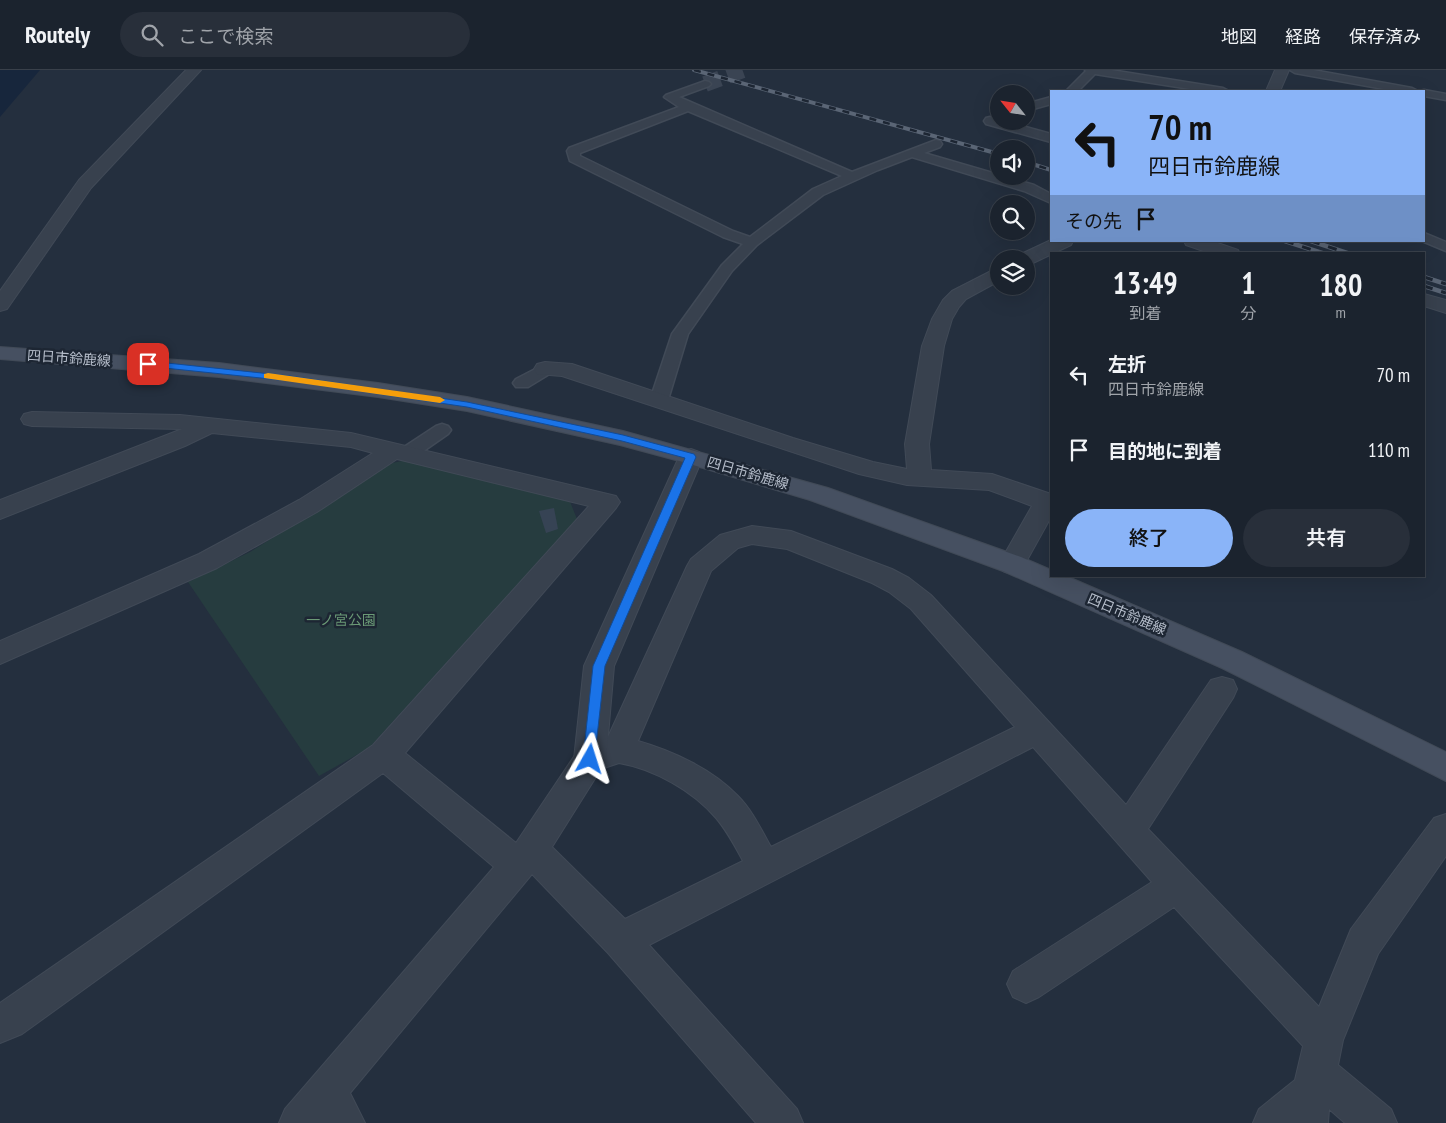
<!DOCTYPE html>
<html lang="ja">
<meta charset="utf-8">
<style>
:root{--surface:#1b232e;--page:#282f3a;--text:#f1f3f6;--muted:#a0a4aa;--line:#39404a;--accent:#8ab4f8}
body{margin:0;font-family:"PT Sans Narrow","Noto Sans JP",sans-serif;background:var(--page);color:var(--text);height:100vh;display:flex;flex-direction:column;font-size:19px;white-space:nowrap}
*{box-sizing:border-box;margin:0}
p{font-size:16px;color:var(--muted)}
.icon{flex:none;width:28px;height:28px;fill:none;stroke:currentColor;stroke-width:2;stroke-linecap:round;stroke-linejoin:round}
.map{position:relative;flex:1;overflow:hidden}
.details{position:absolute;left:1050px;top:182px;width:375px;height:325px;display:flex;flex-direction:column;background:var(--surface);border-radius:0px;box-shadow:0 5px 20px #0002,0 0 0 1px var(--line)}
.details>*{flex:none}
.top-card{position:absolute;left:1050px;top:20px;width:375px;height:152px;border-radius:0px;box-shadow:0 5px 20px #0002,0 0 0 1px var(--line);background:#8ab4f8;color:#111;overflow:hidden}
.needle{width:32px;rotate:300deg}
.buttons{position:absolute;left:990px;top:15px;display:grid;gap:10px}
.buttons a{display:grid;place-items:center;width:45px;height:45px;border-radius:50%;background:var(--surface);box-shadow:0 5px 20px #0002,0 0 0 1px var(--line);font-size:25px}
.pin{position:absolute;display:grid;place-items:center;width:42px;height:42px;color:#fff;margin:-21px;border-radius:10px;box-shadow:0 2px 8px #0006}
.me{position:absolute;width:55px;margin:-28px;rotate:6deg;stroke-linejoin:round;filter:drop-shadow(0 0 4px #0008)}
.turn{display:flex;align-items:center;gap:18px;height:105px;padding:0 15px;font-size:22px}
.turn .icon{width:65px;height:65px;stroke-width:2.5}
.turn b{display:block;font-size:35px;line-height:42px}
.then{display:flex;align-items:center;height:48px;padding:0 15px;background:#0003;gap:10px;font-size:19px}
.eta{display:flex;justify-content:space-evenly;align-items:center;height:85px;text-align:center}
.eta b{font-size:30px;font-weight:600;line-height:35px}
.cta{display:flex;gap:10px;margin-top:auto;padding:10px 15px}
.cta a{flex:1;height:58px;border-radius:30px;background:var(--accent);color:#111;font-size:20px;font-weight:600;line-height:58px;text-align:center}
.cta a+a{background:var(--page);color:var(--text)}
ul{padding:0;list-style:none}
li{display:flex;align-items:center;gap:15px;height:75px;padding:0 15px}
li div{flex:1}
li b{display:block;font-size:19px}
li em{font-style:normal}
header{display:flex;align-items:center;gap:30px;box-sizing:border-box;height:70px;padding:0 25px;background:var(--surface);border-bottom:1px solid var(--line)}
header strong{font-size:24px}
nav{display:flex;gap:28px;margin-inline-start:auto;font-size:18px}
.search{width:350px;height:45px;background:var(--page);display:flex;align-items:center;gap:12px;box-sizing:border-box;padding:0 18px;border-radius:28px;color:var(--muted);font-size:19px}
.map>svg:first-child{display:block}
.green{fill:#263c3f}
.water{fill:#17263c}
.building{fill:#364354}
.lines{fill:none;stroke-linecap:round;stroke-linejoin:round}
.minor-tunnel{stroke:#3a4453;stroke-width:16;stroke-dasharray:16 8;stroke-linecap:butt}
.service-casing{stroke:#414a57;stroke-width:3}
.minor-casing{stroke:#414a57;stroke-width:2}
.tertiary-casing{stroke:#414a57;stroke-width:2}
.secondary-casing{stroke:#414a57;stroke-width:2}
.service{fill:#38414e;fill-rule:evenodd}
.minor{fill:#38414e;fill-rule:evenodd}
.tertiary{fill:#38414e;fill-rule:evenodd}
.secondary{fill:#465061;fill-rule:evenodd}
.rail-far1-casing{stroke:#5a6575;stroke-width:4}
.rail-casing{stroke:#5a6575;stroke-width:4.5}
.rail-far1{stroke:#1d2633;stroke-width:2.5;stroke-dasharray:7;stroke-linecap:butt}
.rail{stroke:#1d2633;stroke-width:3;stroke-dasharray:9;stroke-linecap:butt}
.route{fill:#1a73e8;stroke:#114b97}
.slow{fill:#f59e0b}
.labels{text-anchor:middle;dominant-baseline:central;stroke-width:5;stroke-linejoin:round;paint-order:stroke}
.street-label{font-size:14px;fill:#b4bcc9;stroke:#1d2633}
.park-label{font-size:14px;fill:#6b9a76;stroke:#1d2633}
</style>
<header>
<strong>Routely</strong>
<div class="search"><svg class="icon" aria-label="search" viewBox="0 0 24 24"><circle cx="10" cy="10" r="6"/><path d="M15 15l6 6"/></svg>ここで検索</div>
<nav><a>地図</a><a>経路</a><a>保存済み</a></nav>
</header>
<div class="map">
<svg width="1446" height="1053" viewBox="0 0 1446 1053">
<rect width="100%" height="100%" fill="#242f3e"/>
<polygon class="green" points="407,390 569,429 577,449 369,678 319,706 188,512 250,482 392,393"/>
<polygon class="water" points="0,0 40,0 0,47"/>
<polygon class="building" points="554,438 558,459 546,463 539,441"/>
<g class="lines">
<polyline class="minor-tunnel" points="705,14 743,0"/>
<defs>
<g id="service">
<polygon points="1085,0 1111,0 1223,18 1229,21 1203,21 1095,4 1078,21 1066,21 1086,1"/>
<polygon points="1290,0 1313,0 1412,18 1418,21 1395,21 1295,3"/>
<path d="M 705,11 L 709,12 L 711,14 L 709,16 L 679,27 L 852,102 L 936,70 L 940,71 L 942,74 L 940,77 L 924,83 L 1034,115 L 1051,124 L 1051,133 L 1024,121 L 912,87 L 878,100 L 823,125 L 757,175 L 732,201 L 688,264 L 668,330 L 665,334 L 659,335 L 653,334 L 650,330 L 672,264 L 722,195 L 743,174 L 723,167 L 570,91 L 567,81 L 569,78 L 679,37 L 664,27 L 666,25 ZM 688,41 L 842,106 L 813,119 L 750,167 L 733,161 L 580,86 L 580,83 Z"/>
<polygon points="1424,20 1446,24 1446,30 1424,26 1424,21 1420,21"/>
<polygon points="1051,27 1051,34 1026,41 1026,34"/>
<polygon points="990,47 1051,64 1051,72 986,54 984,51 986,48"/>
<polygon points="1424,163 1446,172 1446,181 1422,171 1424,171"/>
<polygon points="545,294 551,295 553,299 551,303 528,317 516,317 513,313 516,309"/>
<polygon points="442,354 448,356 451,360 448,364 415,387 408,389 401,387 399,383 401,379 436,356"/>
</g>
<g id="minor">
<polygon points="186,0 201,0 91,118 7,239 0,241 0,221 79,110"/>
<polygon points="1275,0 1289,0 1280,21 1266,21"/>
<polygon points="1051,170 1073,171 1071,175 1033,193 1026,195 1026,189 1017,189 1019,185"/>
<polygon points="1184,171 1212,171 1238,180 1240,184 1212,184 1186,175"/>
<polygon points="999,197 999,211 966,229 959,237 952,249 944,276 929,374 931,400 992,404 1051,424 1051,447 1021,501 1012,504 1003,501 999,494 1032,436 989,420 907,415 859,404 562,306 537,304 534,299 537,294 545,292 572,294 793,368 873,392 907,399 905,374 922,276 932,249 943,230 952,221"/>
<polygon points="1424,224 1446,230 1446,243 1424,236"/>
<path d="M 32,342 L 180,345 L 351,363 L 616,426 L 620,432 L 616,438 L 405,683 L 516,773 L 579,679 L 607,669 L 687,496 L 691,489 L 720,465 L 752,456 L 791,461 L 892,499 L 909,508 L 931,525 L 1126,735 L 1211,610 L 1222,607 L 1233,610 L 1237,619 L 1233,628 L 1148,759 L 1319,937 L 1351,859 L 1434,748 L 1446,744 L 1446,786 L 1378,884 L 1343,970 L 1338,995 L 1391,1039 L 1397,1053 L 1345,1053 L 1329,1039 L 1328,1053 L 1253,1053 L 1259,1039 L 1295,1010 L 1303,976 L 1174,837 L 1039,927 L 1026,933 L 1013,927 L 1007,914 L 1013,901 L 1152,812 L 1033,677 L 649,875 L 797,1039 L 803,1053 L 756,1053 L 608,883 L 532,804 L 350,1023 L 365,1053 L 279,1053 L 285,1039 L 494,797 L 383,703 L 22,964 L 0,973 L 0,933 L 373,675 L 589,436 L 397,389 L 317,442 L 217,498 L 0,594 L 0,571 L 199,484 L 299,430 L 373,383 L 351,377 L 212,363 L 185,376 L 0,449 L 0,430 L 182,359 L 32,356 L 24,354 L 21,349 L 24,344 ZM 752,474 L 787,479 L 872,513 L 889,522 L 911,539 L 1015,657 L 771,777 C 761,759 752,740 738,726 C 712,699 673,681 638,671 L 711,501 L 738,478 ZM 619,693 C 654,699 693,721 716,748 C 727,761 735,776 743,791 L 625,849 L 552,777 L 601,699 Z"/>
</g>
<polygon id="tertiary" points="691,379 699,382 703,387 614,596 606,689 601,699 590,703 579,699 574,689 584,596 679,387 683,382"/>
<polygon id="secondary" points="0,277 219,293 378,313 467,327 623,361 828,418 1021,487 1051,500 1051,506 1066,506 1242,582 1446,682 1446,711 1222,598 1003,501 810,430 683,392 620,375 467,341 378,327 219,307 0,289"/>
</defs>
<use href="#service" class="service-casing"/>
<use href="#minor" class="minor-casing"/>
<use href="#tertiary" class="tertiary-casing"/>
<use href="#secondary" class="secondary-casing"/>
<use href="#service" class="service"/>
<use href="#minor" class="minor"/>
<use href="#tertiary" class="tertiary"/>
<use href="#secondary" class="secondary"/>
<defs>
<g id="rail-far1">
<polyline points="694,0 999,84"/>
<polyline points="1026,92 1051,100"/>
</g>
<g id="rail">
<polyline points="1285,171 1325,184"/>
<polyline points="1311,171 1350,184"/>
<polyline points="1424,207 1446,214"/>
<polyline points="1424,216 1446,223"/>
</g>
</defs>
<use href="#rail-far1" class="rail-far1-casing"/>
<use href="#rail" class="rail-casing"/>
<use href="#rail-far1" class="rail-far1"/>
<use href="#rail" class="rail"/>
</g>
<polygon class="route" points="148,291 290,306 467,332 623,365 694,384 696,387 605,596 594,693 590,694 585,693 583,689 593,596 685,388 622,371 467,337 290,311 145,296 145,292"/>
<polygon class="slow" points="268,303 440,327 445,330 440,333 264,308 264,304"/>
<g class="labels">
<g class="street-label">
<text transform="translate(69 288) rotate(4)">四日市鈴鹿線</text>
<text transform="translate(748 403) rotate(16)">四日市鈴鹿線</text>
<text transform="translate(1127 544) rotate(23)">四日市鈴鹿線</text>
</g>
<g class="park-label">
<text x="341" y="550">一ノ宮公園</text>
</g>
</g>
</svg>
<div class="buttons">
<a><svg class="needle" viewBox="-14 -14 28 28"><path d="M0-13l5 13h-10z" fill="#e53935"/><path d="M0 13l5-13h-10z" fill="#a0a4aa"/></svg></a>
<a><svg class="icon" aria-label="sound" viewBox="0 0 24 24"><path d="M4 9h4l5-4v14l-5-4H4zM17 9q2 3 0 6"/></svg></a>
<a><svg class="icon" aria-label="search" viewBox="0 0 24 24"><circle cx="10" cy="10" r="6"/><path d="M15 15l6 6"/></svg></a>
<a><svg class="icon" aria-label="layers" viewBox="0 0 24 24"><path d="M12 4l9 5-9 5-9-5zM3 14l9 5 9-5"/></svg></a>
</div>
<div class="pin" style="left:148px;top:294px;background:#d93025"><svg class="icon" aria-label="arrive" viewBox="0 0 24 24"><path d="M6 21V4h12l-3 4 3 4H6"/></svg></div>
<svg class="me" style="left:590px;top:689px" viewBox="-20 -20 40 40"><path d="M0-17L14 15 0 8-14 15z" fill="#1a73e8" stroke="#fff" stroke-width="4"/></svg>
<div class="top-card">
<div class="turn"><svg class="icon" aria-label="left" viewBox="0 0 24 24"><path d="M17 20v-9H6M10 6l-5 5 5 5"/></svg><div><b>70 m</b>四日市鈴鹿線</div></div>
<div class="then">その先<svg class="icon" aria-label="arrive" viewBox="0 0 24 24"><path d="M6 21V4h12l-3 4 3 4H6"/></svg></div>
</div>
<section class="details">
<div class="eta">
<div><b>13:49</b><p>到着</p></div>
<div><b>1</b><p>分</p></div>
<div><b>180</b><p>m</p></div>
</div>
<ul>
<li><svg class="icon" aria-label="left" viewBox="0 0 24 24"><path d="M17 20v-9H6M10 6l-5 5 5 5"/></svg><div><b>左折</b><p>四日市鈴鹿線</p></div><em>70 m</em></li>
<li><svg class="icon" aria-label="arrive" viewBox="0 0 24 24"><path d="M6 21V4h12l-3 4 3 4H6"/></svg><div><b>目的地に到着</b></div><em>110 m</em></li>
</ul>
<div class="cta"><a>終了</a><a>共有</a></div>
</section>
</div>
